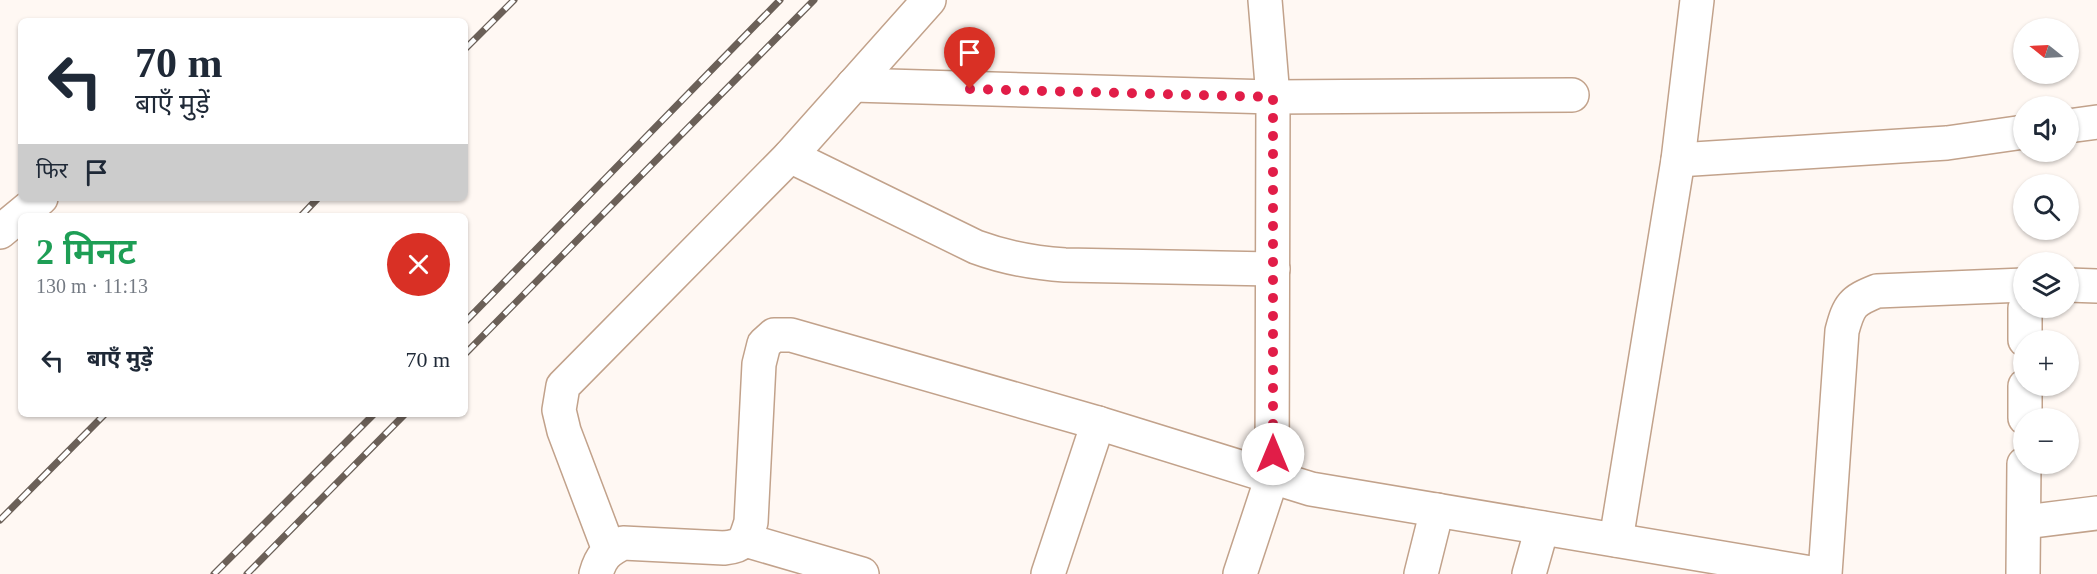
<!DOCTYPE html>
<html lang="hi">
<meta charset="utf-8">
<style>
:root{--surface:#fff;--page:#f6f6f7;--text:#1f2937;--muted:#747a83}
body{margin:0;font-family:"Times New Roman","Noto Sans Devanagari",serif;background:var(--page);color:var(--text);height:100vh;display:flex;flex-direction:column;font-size:22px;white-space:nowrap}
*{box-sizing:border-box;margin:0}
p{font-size:20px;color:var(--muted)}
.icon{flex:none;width:33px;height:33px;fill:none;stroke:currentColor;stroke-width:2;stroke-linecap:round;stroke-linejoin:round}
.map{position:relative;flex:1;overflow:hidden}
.details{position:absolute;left:18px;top:213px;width:450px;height:204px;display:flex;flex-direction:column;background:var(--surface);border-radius:9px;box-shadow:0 2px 4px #0004}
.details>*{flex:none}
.banner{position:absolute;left:18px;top:18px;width:450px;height:183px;border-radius:9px;box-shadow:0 2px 4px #0004;background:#fff;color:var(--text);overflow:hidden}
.needle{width:39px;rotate:288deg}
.buttons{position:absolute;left:2013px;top:18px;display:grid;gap:12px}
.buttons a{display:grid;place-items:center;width:66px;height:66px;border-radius:50%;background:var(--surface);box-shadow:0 2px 4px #0004;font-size:30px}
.pin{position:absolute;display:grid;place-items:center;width:51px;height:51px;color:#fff;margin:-62px -26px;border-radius:50% 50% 50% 0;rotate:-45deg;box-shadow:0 0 6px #0007}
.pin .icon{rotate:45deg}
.me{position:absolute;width:66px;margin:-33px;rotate:0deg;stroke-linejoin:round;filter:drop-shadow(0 0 4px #0008)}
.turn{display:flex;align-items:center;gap:21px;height:126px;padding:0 18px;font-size:27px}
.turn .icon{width:78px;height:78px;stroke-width:2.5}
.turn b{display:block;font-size:42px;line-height:51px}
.then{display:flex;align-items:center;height:57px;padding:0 18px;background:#0003;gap:12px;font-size:22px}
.round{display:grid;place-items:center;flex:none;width:63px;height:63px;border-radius:32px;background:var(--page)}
.overview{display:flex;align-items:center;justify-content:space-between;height:102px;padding:0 18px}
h1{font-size:36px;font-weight:600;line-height:45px;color:#1e9e55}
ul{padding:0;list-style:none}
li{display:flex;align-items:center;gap:18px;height:90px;padding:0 18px}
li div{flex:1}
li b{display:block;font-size:22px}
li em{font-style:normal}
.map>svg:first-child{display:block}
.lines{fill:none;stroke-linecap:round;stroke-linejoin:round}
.minor-casing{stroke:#c2a28b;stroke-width:36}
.minor{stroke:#fff;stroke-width:33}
.rail-casing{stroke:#6b6058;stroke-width:7}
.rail{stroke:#fff;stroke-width:4.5;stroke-dasharray:14;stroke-linecap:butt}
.route{stroke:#e11d48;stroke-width:10;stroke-dasharray:0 18}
</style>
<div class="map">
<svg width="2097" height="574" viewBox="0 0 2097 574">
<rect width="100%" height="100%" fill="#fff8f3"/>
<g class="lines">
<defs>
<g id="minor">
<polyline points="853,85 1273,97 1572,95"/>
<polyline points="2068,126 2097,122"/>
<path d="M 790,156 L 976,247 C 1006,258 1033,263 1065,265 L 1273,269"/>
<polyline points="1678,160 1947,143 2024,132"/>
<polyline points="0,232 41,198"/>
<polyline points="2068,285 2097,286"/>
<polyline points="2025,340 2025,308"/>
<polyline points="2025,418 2025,386"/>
<polyline points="2024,522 2097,513"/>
<polyline points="745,540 862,574"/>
<polyline points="1616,540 1678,160 1697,0"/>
<polyline points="609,550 564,431 559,410 563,386 790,156 929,0"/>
<path d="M 596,574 C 601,556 607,551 623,543 L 724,548 C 744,546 745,541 751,522 L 759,364 L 764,344 L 774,335 L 791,335 L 1098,423 L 1311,489 L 1817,574"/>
<polyline points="1048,574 1098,423"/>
<polyline points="1240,574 1272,477 1273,97 1265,0"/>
<polyline points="1421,574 1437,510"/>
<polyline points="1529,574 1542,528"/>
<path d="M 1825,574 L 1842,331 C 1849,305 1852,301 1877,291 L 2024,285"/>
<polyline points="2023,574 2024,464"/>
</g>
</defs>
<use href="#minor" class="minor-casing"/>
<use href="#minor" class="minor"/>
<defs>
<g id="rail">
<polyline points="465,49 514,0"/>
<polyline points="301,216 318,198"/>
<polyline points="465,322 780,0"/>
<polyline points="465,354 814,0"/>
<polyline points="0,520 105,414"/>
<polyline points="214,574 374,414"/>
<polyline points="247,574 405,414"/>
</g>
</defs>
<use href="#rail" class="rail-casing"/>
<use href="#rail" class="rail"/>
</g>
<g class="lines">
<polyline class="route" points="970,89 1273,97 1273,454"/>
</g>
</svg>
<div class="buttons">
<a><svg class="needle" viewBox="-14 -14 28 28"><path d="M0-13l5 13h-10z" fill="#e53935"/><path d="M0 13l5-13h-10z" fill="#747a83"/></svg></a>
<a><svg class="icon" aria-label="sound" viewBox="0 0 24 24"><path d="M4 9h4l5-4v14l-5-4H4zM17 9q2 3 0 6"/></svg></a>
<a><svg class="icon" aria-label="search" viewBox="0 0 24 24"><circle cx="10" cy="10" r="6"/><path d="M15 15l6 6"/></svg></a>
<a><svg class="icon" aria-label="layers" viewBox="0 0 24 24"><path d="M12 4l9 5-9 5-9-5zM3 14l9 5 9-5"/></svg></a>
<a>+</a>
<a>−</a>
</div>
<div class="pin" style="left:970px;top:89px;background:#d93025"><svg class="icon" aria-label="arrive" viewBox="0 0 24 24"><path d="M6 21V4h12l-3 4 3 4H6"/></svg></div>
<svg class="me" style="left:1273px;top:454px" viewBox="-20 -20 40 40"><circle r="19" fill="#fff"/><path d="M0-13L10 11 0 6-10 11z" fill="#e11d48"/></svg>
<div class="banner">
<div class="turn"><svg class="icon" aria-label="left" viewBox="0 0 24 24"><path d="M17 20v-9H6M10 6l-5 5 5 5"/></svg><div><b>70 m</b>बाएँ मुड़ें</div></div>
<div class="then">फिर<svg class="icon" aria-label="arrive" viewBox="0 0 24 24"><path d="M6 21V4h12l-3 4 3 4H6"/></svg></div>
</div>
<section class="details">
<div class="overview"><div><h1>2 मिनट</h1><p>130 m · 11:13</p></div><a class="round" style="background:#d93025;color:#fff"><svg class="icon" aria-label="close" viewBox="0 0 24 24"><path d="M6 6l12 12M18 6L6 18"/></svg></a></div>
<ul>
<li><svg class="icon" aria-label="left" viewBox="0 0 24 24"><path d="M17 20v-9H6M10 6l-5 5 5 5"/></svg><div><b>बाएँ मुड़ें</b></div><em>70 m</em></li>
</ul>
</section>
</div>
